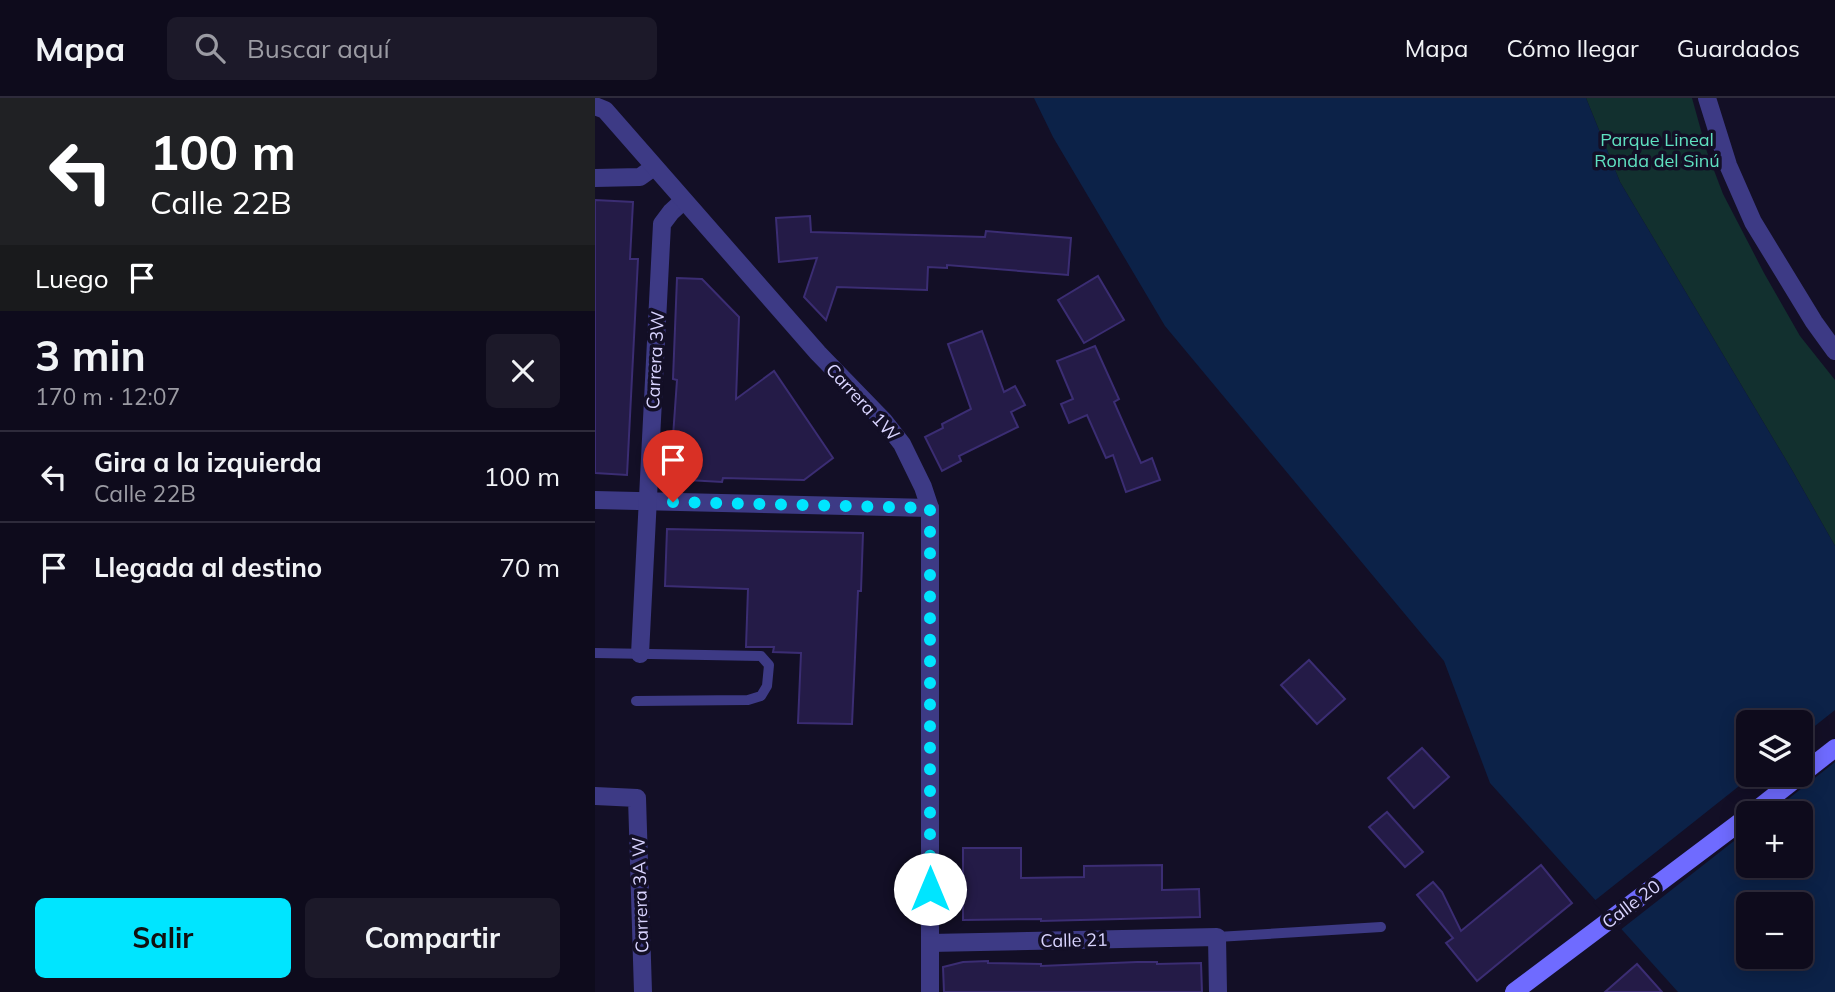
<!DOCTYPE html>
<html lang="es">
<meta charset="utf-8">
<style>
:root{--surface:#0e0b1c;--page:#1c1929;--text:#f1f3f6;--muted:#9b9ba3;--line:#2e2b3b;--accent:#00e5ff}
body{margin:0;font-family:Mulish,sans-serif;background:var(--page);color:var(--text);height:100vh;display:flex;flex-direction:column;font-size:26px;white-space:nowrap}
*{box-sizing:border-box;margin:0}
p{font-size:23px;color:var(--muted)}
.icon{flex:none;width:38px;height:38px;fill:none;stroke:currentColor;stroke-width:2;stroke-linecap:round;stroke-linejoin:round}
.map{position:relative;flex:1;overflow:hidden}
.panel{display:flex;flex-direction:column;background:var(--surface);width:595px}
.panel>*{flex:none}
.top-card{background:#202124;color:#fff;overflow:hidden}
.buttons{position:absolute;left:1141px;top:612px;display:grid;gap:14px}
.buttons a{display:grid;place-items:center;width:77px;height:77px;border-radius:10px;background:var(--surface);box-shadow:0 4px 18px #0003,0 0 0 2px var(--line);font-size:35px}
.pin{position:absolute;display:grid;place-items:center;width:60px;height:60px;color:#fff;margin:-72px -30px;border-radius:50% 50% 50% 0;rotate:-45deg;box-shadow:0 0 7px #0007}
.pin .icon{rotate:45deg}
.me{position:absolute;width:77px;margin:-38px;rotate:0deg;stroke-linejoin:round;filter:drop-shadow(0 0 5px #0008)}
.turn{display:flex;align-items:center;gap:24px;height:147px;padding:0 35px;font-size:32px}
.turn .icon{width:91px;height:91px;stroke-width:2.5}
.turn b{display:block;font-size:49px;line-height:60px}
.then{display:flex;align-items:center;height:66px;padding:0 35px;background:#0003;gap:14px;font-size:26px}
.round{display:grid;place-items:center;flex:none;width:74px;height:74px;border-radius:10px;background:var(--page)}
.headline{display:flex;align-items:center;justify-content:space-between;height:119px;padding:0 35px}
h1{font-size:42px;font-weight:700;line-height:52px}
.button{display:flex;gap:14px;margin-top:auto;padding:14px 35px}
.button a{flex:1;height:80px;border-radius:10px;background:var(--accent);color:#111;font-size:28px;font-weight:700;line-height:80px;text-align:center}
.button a+a{background:var(--page);color:var(--text)}
ul{padding:0;list-style:none}
li{display:flex;align-items:center;gap:21px;height:91px;padding:0 35px;border-top:2px solid var(--line)}
li div{flex:1}
li b{display:block;font-size:26px}
li em{font-style:normal}
header{display:flex;align-items:center;gap:42px;box-sizing:border-box;height:98px;padding:0 35px;background:var(--surface);border-bottom:2px solid var(--line)}
header strong{font-size:33px}
nav{display:flex;gap:38px;margin-inline-start:auto;font-size:24px}
.search{width:490px;height:63px;background:var(--page);display:flex;align-items:center;gap:18px;box-sizing:border-box;padding:0 24px;border-radius:10px;color:var(--muted);font-size:26px}
main{display:flex;flex:1;min-height:0}
.map>svg:first-child{display:block}
.green{fill:#12302f}
.water{fill:#0c2248;fill-rule:evenodd}
.pier{fill:#130f26}
.building{fill:#241b47;stroke:#3b2d73;stroke-width:2}
.lines{fill:none;stroke-linecap:round;stroke-linejoin:round}
.service{stroke:#3d3a85;stroke-width:10}
.minor{stroke:#3d3a85;stroke-width:18}
.tertiary{stroke:#3d3a85;stroke-width:18}
.secondary{stroke:#6f6bff;stroke-width:18}
.route{stroke:#00e5ff;stroke-width:12;stroke-dasharray:0 21.6}
.labels{text-anchor:middle;dominant-baseline:central;stroke-width:7;stroke-linejoin:round;paint-order:stroke}
.park-label{font-size:18px;fill:#5fe0c0;stroke:#130f26}
.street-label{font-size:18px;fill:#d9d4ff;stroke:#130f26}
</style>
<header>
<strong>Mapa</strong>
<div class="search"><svg class="icon" aria-label="search" viewBox="0 0 24 24"><circle cx="10" cy="10" r="6"/><path d="M15 15l6 6"/></svg>Buscar aquí</div>
<nav><a>Mapa</a><a>Cómo llegar</a><a>Guardados</a></nav>
</header>
<main>
<section class="panel">
<div class="top-card">
<div class="turn"><svg class="icon" aria-label="left" viewBox="0 0 24 24"><path d="M17 20v-9H6M10 6l-5 5 5 5"/></svg><div><b>100 m</b>Calle 22B</div></div>
<div class="then">Luego<svg class="icon" aria-label="arrive" viewBox="0 0 24 24"><path d="M6 21V4h12l-3 4 3 4H6"/></svg></div>
</div>
<div class="headline"><div><h1>3 min</h1><p>170 m · 12:07</p></div><a class="round"><svg class="icon" aria-label="close" viewBox="0 0 24 24"><path d="M6 6l12 12M18 6L6 18"/></svg></a></div>
<ul>
<li><svg class="icon" aria-label="left" viewBox="0 0 24 24"><path d="M17 20v-9H6M10 6l-5 5 5 5"/></svg><div><b>Gira a la izquierda</b><p>Calle 22B</p></div><em>100 m</em></li>
<li><svg class="icon" aria-label="arrive" viewBox="0 0 24 24"><path d="M6 21V4h12l-3 4 3 4H6"/></svg><div><b>Llegada al destino</b></div><em>70 m</em></li>
</ul>
<div class="button"><a>Salir</a><a>Compartir</a></div>
</section>
<div class="map">
<svg width="1240" height="894" viewBox="0 0 1240 894">
<rect width="100%" height="100%" fill="#130f26"/>
<polygon class="green" points="991,0 1097,0 1112,54 1128,96 1169,175 1205,238 1240,282 1240,448 1197,372 1025,84"/>
<path class="water" d="M 439,0 L 991,0 L 1025,84 L 1197,372 L 1240,448 L 1240,894 L 1083,894 L 895,685 L 849,563 L 570,228 L 458,39 ZM 1153,625 L 1206,625 L 1206,677 L 1153,677 ZM 1153,716 L 1206,716 L 1206,768 L 1153,768 ZM 1153,807 L 1206,807 L 1206,859 L 1153,859 Z"/>
<polygon class="pier" points="1240,612 1240,664 1174,716 1153,716 1153,732 1024,833 998,804 1158,677 1206,677 1206,639"/>
<g class="building">
<polygon points="0,102 38,104 35,161 43,161 32,377 0,375"/>
<polygon points="215,118 216,134 390,139 391,133 476,140 473,177 352,167 352,170 333,169 332,192 242,189 231,222 209,199 222,160 184,164 181,120"/>
<polygon points="503,178 529,222 489,245 463,202"/>
<polygon points="82,180 107,181 144,219 141,301 179,273 238,360 209,382 128,380 127,384 75,381 82,282 78,281"/>
<polygon points="387,233 409,294 420,288 430,307 416,314 423,329 364,358 366,363 347,373 330,339 348,330 347,326 376,311 353,246"/>
<polygon points="500,248 524,301 519,304 546,365 557,360 565,382 531,394 518,357 511,360 492,317 474,325 466,306 478,301 462,263"/>
<polygon points="72,431 268,435 266,493 263,493 257,626 203,625 206,555 178,554 179,549 151,549 153,491 70,488"/>
<polygon points="714,562 750,601 722,626 686,587"/>
<polygon points="827,650 854,679 819,710 793,680"/>
<polygon points="792,714 828,754 810,769 774,729"/>
<polygon points="368,750 426,750 426,780 489,779 489,768 567,767 567,792 604,791 605,819 446,823 446,821 368,822"/>
<polygon points="946,767 977,805 882,883 851,845 858,840 822,797 838,784 847,794 866,833"/>
<polygon points="393,863 393,865 446,866 446,868 542,864 562,864 562,866 606,865 607,894 349,894 348,869 368,864"/>
<polygon points="1042,866 1067,894 1010,894"/>
</g>
<g class="lines">
<g class="service">
<polyline points="0,555 166,558 174,567 172,588 166,598 153,602 41,603"/>
<polyline points="622,839 786,829"/>
</g>
<g class="minor">
<polyline points="0,80 45,79 59,69"/>
<polyline points="0,402 335,410"/>
<polyline points="45,556 67,126 76,114 88,103"/>
<polyline points="0,698 42,700 48,894"/>
<polyline points="335,845 622,839 623,894"/>
</g>
<g class="tertiary">
<polyline points="1112,0 1133,67 1158,124 1219,224 1240,253"/>
<polyline points="0,8 10,12 223,255 289,323 307,346 328,389 335,410 335,894"/>
</g>
<g class="secondary">
<polyline points="1156,716 1240,650"/>
<polyline points="919,894 1153,718"/>
</g>
</g>
<g class="lines">
<polyline class="route" points="78,404 335,410 335,791"/>
</g>
<g class="labels">
<g class="park-label">
<text x="1062" y="41">Parque Lineal<tspan x="1062" dy="21">Ronda del Sinú</tspan></text>
</g>
<g class="street-label">
<text transform="translate(60 262) rotate(-87)">Carrera 3W</text>
<text transform="translate(268 304) rotate(47)">Carrera 1W</text>
<text transform="translate(45 797) rotate(-92)">Carrera 3A W</text>
<text transform="translate(1036 806) rotate(-37)">Calle 20</text>
<text transform="translate(479 842) rotate(-1)">Calle 21</text>
</g>
</g>
</svg>
<div class="buttons">
<a><svg class="icon" aria-label="layers" viewBox="0 0 24 24"><path d="M12 4l9 5-9 5-9-5zM3 14l9 5 9-5"/></svg></a>
<a>+</a>
<a>−</a>
</div>
<div class="pin" style="left:78px;top:404px;background:#d93025"><svg class="icon" aria-label="arrive" viewBox="0 0 24 24"><path d="M6 21V4h12l-3 4 3 4H6"/></svg></div>
<svg class="me" style="left:335px;top:791px" viewBox="-20 -20 40 40"><circle r="19" fill="#fff"/><path d="M0-13L10 11 0 6-10 11z" fill="#00e5ff"/></svg>
</div>
</main>
